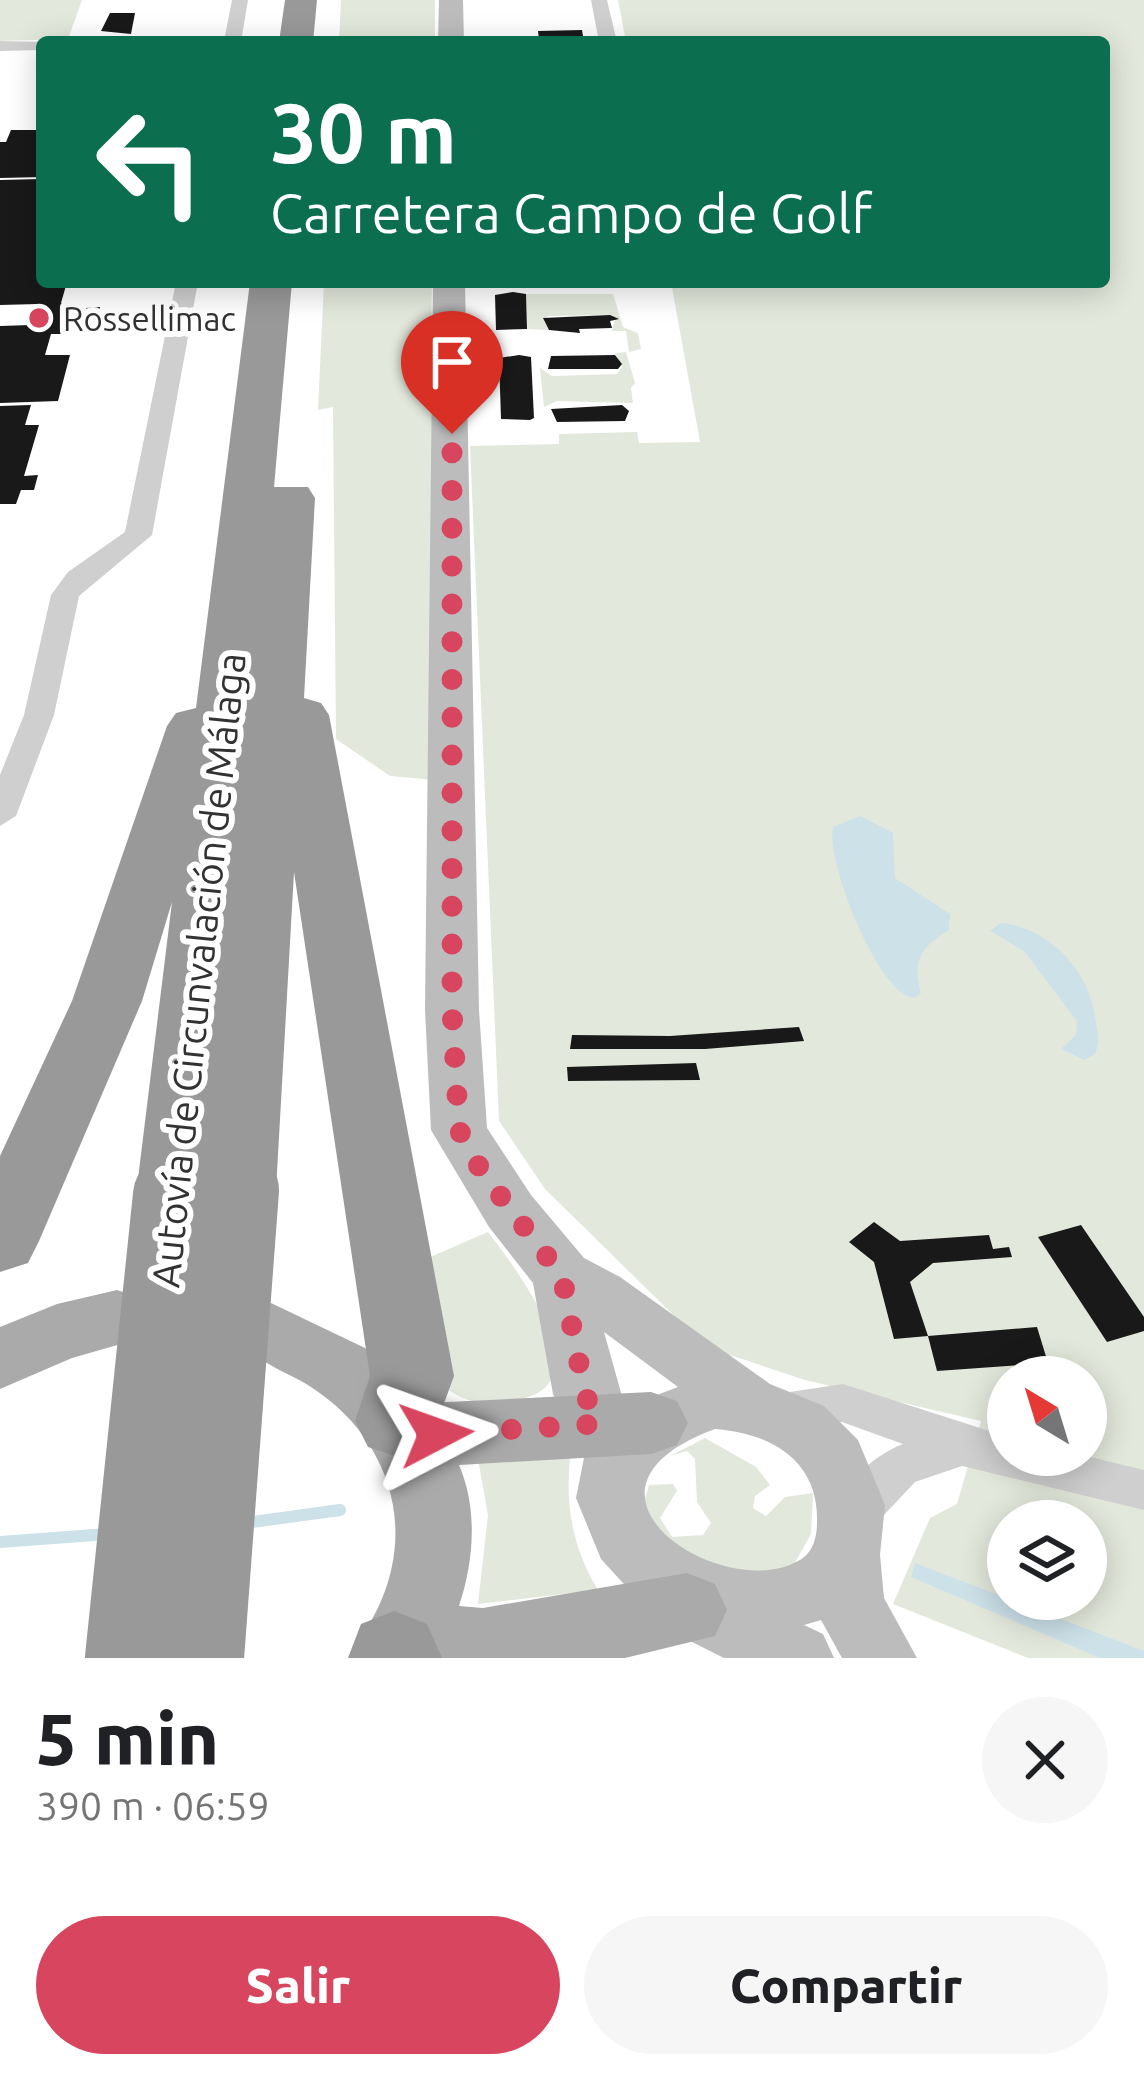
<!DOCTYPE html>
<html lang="es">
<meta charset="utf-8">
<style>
:root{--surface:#fff;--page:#f6f6f6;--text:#202124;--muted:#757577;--accent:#d7465e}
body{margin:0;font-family:Ubuntu,sans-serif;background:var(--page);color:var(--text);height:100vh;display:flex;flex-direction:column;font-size:45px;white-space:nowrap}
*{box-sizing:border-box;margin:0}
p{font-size:39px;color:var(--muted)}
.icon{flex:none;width:66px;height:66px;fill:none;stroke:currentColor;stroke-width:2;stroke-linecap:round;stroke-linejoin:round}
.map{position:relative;height:1658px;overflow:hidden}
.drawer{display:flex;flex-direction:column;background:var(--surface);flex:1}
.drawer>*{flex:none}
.top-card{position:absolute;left:36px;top:36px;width:1074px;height:252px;border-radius:12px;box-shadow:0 6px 30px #0003;background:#0b6e4f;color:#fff;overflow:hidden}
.needle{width:78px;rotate:322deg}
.buttons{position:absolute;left:987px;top:1356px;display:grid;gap:24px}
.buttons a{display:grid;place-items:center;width:120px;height:120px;border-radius:50%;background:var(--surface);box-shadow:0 6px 30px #0003;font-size:60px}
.pin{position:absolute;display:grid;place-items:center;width:102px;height:102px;color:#fff;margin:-123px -51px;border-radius:50% 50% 50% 0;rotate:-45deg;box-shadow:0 0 12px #0007}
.pin .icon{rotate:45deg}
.me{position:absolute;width:132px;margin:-66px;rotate:86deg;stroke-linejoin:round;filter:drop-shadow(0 0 9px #0008)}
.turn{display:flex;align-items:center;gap:42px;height:252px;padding:0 36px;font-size:54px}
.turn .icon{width:156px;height:156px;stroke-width:2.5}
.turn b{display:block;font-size:84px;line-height:102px}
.round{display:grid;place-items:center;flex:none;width:126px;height:126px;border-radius:63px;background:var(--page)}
.summary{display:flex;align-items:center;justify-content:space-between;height:204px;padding:0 36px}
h1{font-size:72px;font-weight:800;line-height:90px}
.primary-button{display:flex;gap:24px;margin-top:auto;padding:24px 36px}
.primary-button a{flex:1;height:138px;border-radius:72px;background:var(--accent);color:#fff;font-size:48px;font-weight:800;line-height:138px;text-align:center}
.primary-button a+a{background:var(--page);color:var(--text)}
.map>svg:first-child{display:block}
.green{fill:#e3e8dc;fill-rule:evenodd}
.water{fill:#cde1e9}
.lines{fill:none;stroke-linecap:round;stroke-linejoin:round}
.stream{stroke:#cde1e9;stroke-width:12}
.building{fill:#191919}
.street{fill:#cfcfcf;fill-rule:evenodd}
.secondary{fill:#bcbcbc;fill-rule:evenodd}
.primary{fill:#aaa;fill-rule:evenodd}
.highway{fill:#999;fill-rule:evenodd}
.highway-bridge{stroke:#999;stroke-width:82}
.route{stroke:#d7465e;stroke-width:21;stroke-dasharray:0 37.8}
.poi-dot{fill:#d7465e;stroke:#fff;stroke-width:4.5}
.labels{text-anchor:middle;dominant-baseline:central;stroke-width:12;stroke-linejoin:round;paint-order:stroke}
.far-poi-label{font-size:33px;fill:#323232;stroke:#fff;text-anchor:start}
.street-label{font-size:39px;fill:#323232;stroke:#fff}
</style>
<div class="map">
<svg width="1144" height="1658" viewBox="0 0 1144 1658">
<rect width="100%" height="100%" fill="#fff"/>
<g class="green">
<polygon points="0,0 82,0 68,39 0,41"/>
<polygon points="341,0 435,0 435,42 339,42"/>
<path d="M 618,0 L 1144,0 L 1144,1658 L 1028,1658 L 893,1604 L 930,1518 L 957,1504 L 981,1421 L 805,1380 L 706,1347 L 545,1189 L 499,1121 L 470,446 L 559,444 L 559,434 L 637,432 L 639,443 L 700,442 L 671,282 L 1104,282 L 1104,42 L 626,42 ZM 1008,1377 L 1086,1377 L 1086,1455 L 1008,1455 ZM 1008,1521 L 1086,1521 L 1086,1599 L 1008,1599 Z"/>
<polygon points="324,282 432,282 430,389 431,400 440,404 434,780 390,776 336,739 333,407 318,410"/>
<polygon points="526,294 613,294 623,327 638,333 641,349 629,352 626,331 612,331 615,319 610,315 548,316 544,321 549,330 527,329"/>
<polygon points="626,352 635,383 631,388 633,403 557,401 544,407 540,368 552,376 617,374 622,367 615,353"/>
<path d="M 488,1232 C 514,1266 608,1387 515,1400 C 484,1405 470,1405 444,1387 L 407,1267 Z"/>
<polygon points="705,1438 756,1467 770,1485 755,1496 753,1508 766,1516 785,1497 813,1493 811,1534 791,1570 683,1586 644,1502 649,1485 673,1484 677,1491 660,1518 672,1537 703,1535 711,1523 697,1502 695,1459 687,1451 670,1456"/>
<path d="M 570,1458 C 565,1506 573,1549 598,1590 L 478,1604 L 488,1515 L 478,1459 Z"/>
</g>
<g class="water">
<path d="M 860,816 L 893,833 L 895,878 L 950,914 L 949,930 C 920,948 912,960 921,993 L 914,998 C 878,995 825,859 833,827 Z"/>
<path d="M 1001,923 C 1050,928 1089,971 1095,1017 C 1097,1031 1101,1040 1095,1054 L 1084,1060 L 1061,1049 L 1076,1035 L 1077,1021 L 1024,951 L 990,931 Z"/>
<polygon points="915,1563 1144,1651 1144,1658 1100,1658 911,1577"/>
</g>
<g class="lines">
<g class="stream">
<polyline points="245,1523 340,1510"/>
<polyline points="0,1542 108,1534"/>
</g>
</g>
<g class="building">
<polygon points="110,13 135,13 131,34 101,31"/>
<polygon points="582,30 583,36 574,39 539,40 538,31"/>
<polygon points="11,130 42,130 42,177 0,178 0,142 6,142"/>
<polygon points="42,179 42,282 67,282 61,303 73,303 71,309 100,307 98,327 66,327 64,334 51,334 45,355 70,355 58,401 0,403 0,326 31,325 38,304 0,305 0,180"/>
<polygon points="513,292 526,294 527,329 496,330 495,295"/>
<polygon points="610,315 619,319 610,321 612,328 579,329 580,333 549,330 543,318"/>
<polygon points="519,355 531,357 534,418 530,420 501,419 499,358"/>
<polygon points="615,355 622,364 618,369 548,369 551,356"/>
<polygon points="31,405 25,425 39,425 24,476 38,475 34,490 21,490 16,504 0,504 0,406"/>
<polygon points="622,405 629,411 625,421 557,422 551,409"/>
<polygon points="799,1027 804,1041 705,1049 570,1049 572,1035 670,1036"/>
<polygon points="696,1063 700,1080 568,1081 567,1067"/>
<polygon points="874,1222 900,1241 989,1235 993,1249 1009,1247 1012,1257 933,1263 910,1282 928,1336 894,1339 874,1262 849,1242"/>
<polygon points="1081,1225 1144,1317 1144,1331 1107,1342 1038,1237"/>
<polygon points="1037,1327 1048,1363 937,1371 928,1336"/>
</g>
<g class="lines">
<g class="street">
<polygon points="232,0 248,0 241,42 170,42 179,37 225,36"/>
<polygon points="591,0 607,0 617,42 599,42"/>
<polygon points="0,41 49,42 42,42 42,50 0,51"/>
<polygon points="176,282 198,282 152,535 79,596 54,715 16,816 0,826 0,775 24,715 51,595 68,572 125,532"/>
<path d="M 843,1384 L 1008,1437 L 1008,1455 L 1082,1455 L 1144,1470 L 1144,1510 L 962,1466 L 915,1482 L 869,1531 L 853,1537 L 837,1531 L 830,1516 C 845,1484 870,1457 903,1444 L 842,1422 L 779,1428 L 763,1422 L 757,1409 L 763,1396 Z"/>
</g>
<g class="secondary">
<polygon points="439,0 463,0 464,42 438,42"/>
<path d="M 433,282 L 465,282 L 479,1010 L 487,1128 L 531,1195 L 584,1258 L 620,1277 L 770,1384 L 824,1406 L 858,1440 L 885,1505 L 880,1555 L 884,1598 L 917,1658 L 842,1658 L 821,1620 L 804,1625 L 823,1634 L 834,1658 L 724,1658 L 688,1640 L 678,1618 L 633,1594 L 601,1559 L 576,1498 L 584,1458 L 553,1394 L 533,1283 L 489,1227 L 431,1130 L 425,1010 ZM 604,1332 L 678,1387 L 625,1407 ZM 715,1429 C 770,1433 819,1460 817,1522 C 817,1537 813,1554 798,1561 C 723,1604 547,1491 715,1429 Z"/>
</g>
<g class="primary">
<polygon points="117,1290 142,1298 152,1318 142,1338 72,1358 0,1389 0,1327 57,1304"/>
<path d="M 271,1303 L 365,1348 L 426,1403 L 651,1392 L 677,1401 L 688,1423 L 677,1445 L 651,1454 L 459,1465 C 478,1509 474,1561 459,1606 L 483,1608 L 687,1573 L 715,1584 L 727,1610 L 715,1636 L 625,1658 L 351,1658 C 359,1638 373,1621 381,1601 C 417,1517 383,1432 308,1385 C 281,1369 250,1361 236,1332 L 246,1312 Z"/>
</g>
<g class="highway">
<polygon points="285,0 317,0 313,42 279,42"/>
<polygon points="250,282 292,282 274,487 308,487 315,498 304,698 321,703 329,715 454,1376 428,1447 398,1457 368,1447 355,1421 370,1376 294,872 276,1190 265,1211 238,1219 211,1211 207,1204 201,1216 174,1225 147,1216 136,1195 172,902 142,1001 39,1241 28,1263 0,1272 0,1156 72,1001 167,726 176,713 196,708"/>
<polygon points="394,1611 427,1624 442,1658 348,1658 361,1624"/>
</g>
<g class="highway-bridge">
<polyline points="126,1658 174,1195"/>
<polyline points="203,1658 238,1190"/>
</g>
</g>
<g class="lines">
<polyline class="route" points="436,1434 598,1424 585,1394 562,1276 482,1172 459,1130 452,1010 452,434"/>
</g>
<circle class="poi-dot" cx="39" cy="318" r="12"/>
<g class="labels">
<g class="far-poi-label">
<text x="63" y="318">Rossellimac</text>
</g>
<g class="street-label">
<text transform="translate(198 970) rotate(-84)">Autovía de Circunvalación de Málaga</text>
</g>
</g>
</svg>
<div class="buttons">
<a><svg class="needle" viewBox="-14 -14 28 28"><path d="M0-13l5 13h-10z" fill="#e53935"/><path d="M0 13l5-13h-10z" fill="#757577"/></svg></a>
<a><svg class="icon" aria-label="layers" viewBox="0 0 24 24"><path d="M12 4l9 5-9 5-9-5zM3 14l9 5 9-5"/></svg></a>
</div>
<div class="pin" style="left:452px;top:434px;background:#d93025"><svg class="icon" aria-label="arrive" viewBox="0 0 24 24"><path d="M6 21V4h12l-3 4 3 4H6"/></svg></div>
<svg class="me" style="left:436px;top:1434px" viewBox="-20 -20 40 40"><path d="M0-17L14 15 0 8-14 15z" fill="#d7465e" stroke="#fff" stroke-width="4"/></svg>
<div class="top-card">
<div class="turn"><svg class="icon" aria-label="left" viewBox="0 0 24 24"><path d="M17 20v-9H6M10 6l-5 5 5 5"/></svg><div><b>30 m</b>Carretera Campo de Golf</div></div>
</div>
</div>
<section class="drawer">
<div class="summary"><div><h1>5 min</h1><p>390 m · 06:59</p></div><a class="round"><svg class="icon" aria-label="close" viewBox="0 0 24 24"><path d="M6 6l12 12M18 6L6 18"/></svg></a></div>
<div class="primary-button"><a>Salir</a><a>Compartir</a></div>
</section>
